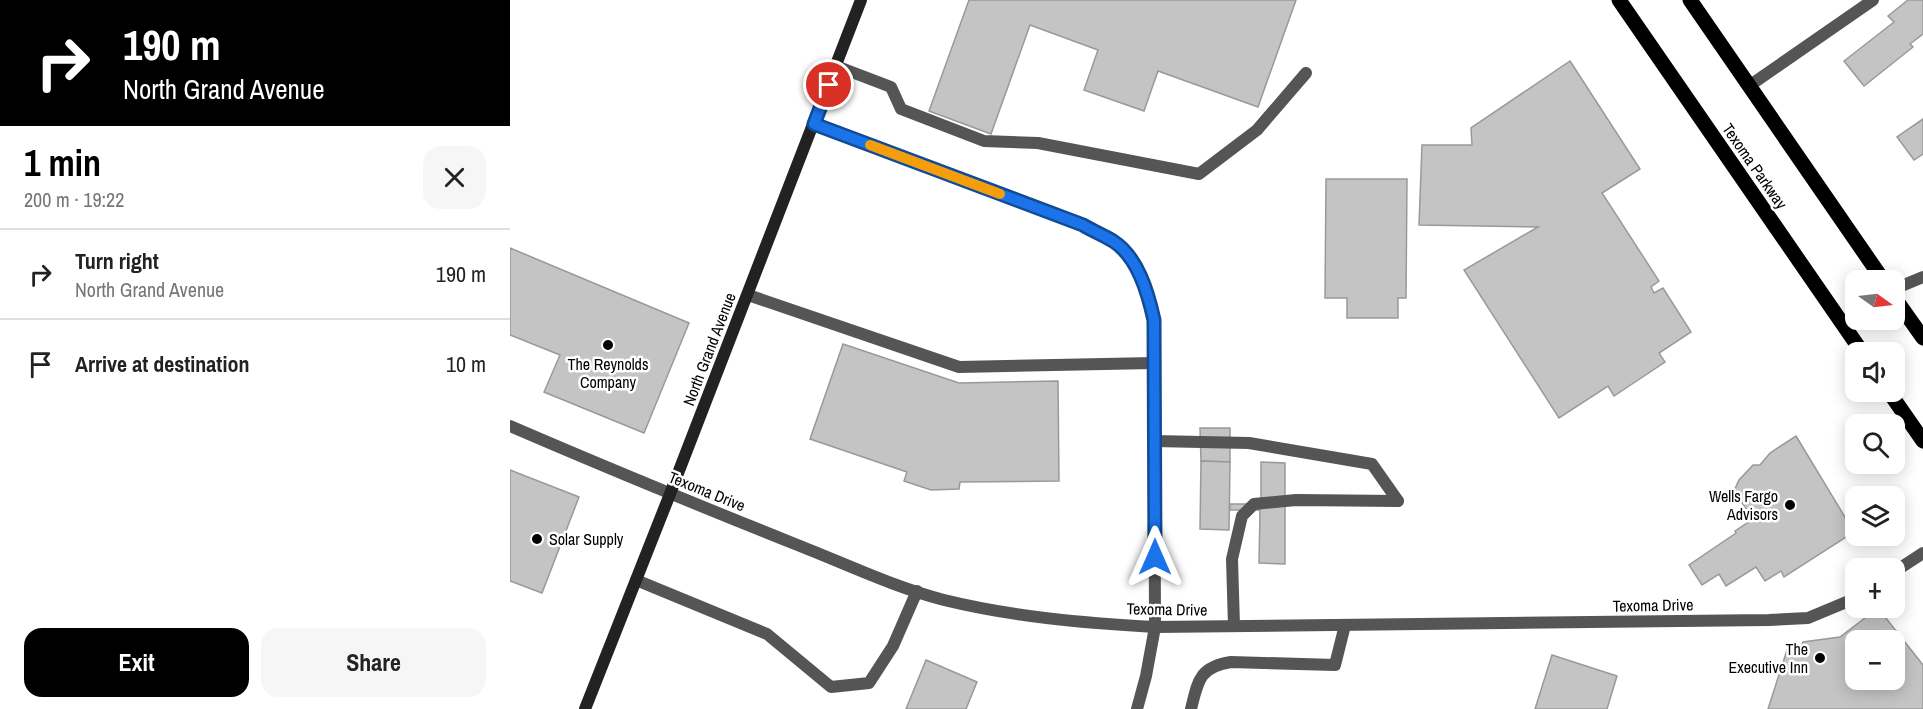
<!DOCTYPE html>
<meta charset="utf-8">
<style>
:root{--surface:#fff;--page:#f6f6f6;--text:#222;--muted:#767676;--line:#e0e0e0;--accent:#000}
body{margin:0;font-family:"Archivo Narrow",sans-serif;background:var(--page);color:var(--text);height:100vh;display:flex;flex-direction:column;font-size:22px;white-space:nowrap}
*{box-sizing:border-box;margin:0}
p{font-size:20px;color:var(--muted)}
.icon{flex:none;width:33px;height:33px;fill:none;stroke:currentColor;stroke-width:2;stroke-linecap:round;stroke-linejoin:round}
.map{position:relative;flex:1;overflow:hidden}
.drawer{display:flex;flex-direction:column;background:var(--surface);width:510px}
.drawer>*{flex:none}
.top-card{background:#000;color:#fff;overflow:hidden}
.needle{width:39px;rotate:104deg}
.fabs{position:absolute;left:1335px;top:270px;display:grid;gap:12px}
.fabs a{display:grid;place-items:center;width:60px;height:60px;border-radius:12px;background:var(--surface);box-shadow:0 3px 15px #0003;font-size:30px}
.pin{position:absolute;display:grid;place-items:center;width:51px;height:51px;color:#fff;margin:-26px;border:3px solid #fff;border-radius:50%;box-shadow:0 2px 6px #0007}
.me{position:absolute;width:66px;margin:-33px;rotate:0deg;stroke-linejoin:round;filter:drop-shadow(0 0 4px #0008)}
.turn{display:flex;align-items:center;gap:21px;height:126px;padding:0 24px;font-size:27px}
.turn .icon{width:78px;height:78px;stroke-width:2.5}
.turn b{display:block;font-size:42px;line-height:51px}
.round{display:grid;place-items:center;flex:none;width:63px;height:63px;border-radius:18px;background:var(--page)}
.headline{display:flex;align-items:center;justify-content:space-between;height:102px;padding:0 24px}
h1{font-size:36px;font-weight:800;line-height:45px;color:var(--accent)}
.button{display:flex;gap:12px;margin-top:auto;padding:12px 24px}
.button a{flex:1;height:69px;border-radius:18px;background:var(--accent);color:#fff;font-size:24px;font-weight:800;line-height:69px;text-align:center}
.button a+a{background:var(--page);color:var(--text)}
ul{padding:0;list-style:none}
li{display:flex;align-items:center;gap:18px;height:90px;padding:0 24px;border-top:2px solid var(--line)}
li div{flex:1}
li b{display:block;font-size:22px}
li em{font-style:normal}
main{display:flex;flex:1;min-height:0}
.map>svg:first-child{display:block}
.building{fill:#c4c4c4;stroke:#999;stroke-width:1.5;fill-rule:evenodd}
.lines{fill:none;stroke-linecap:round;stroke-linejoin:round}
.lane{stroke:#555;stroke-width:12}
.street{stroke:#555;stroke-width:12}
.secondary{stroke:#222;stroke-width:12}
.primary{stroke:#000;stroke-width:15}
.route-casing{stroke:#114b97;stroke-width:15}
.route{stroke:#1a73e8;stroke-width:10}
.slow{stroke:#f59e0b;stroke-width:10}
.poi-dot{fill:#000;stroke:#fff;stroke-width:2}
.labels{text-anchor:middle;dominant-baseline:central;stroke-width:5;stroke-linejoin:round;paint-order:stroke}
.street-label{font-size:16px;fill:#000;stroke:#fff}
.poi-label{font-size:16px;fill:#000;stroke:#fff;text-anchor:end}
</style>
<main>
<section class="drawer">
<div class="top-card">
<div class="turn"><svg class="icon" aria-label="right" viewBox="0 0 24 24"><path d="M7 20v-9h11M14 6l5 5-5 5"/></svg><div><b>190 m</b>North Grand Avenue</div></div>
</div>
<div class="headline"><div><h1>1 min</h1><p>200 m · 19:22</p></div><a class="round"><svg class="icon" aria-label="close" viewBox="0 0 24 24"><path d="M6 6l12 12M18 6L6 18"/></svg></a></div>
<ul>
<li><svg class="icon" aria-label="right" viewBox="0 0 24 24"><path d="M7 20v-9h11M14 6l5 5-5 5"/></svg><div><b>Turn right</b><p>North Grand Avenue</p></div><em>190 m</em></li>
<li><svg class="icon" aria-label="arrive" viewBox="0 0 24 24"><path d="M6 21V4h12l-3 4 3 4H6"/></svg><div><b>Arrive at destination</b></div><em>10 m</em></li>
</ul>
<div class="button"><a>Exit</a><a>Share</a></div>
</section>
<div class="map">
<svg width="1413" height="709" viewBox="0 0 1413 709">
<rect width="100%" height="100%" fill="#fff"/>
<g class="building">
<polygon points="459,0 786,0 748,107 648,71 634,111 574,90 588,50 520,25 481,134 419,111"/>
<polygon points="1398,0 1413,0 1413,34 1400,44 1403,47 1354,86 1334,61 1384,22 1378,16"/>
<polygon points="1060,61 1130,169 1092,193 1149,281 1141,287 1144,293 1153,288 1181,332 1149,353 1155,362 1104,396 1098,386 1049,418 954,270 1028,227 909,225 912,145 962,145 961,128"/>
<polygon points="1413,119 1413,154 1404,160 1387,137"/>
<polygon points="816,179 897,179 896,298 888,298 888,318 837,318 837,298 815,298"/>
<polygon points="0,248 179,323 134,433 34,392 50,355 0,335"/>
<polygon points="333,344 449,383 548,381 549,481 450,482 449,489 421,490 394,481 397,472 300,439"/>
<polygon points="690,428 720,428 720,462 691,461"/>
<polygon points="1286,436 1344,532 1274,577 1271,571 1255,581 1246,567 1216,586 1209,574 1192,585 1179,565 1226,533 1225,531 1243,519 1224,491 1229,480 1243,465 1250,465 1260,453"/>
<polygon points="691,461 720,462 719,530 690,529"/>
<polygon points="751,462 775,463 775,564 749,563 750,510 720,510 720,504 751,504"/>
<polygon points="0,470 69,497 32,593 0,581"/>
<path d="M 1368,608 L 1413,665 L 1413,709 L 1258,709 L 1278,647 L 1290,651 L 1293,642 L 1330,637 ZM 1346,640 L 1384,640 L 1384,680 L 1346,680 Z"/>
<polygon points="1042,655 1107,676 1097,709 1025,709"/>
<polygon points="416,660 467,682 456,709 396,709"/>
</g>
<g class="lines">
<g class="lane">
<polyline points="326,66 381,87 391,109 474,141 528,143 689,174 747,130 796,73"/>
<polyline points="1239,86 1363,0"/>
<polyline points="1384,289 1413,277"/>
<polyline points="238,295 449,367 644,363"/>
<polyline points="644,441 739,443 862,464 888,501"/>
<polyline points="126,580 257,634 321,687 359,683 383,646 407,591"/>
<polyline points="724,626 722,559 732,516 744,504 786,500 888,501"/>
<path d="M 681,709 C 688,681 689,667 721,662 L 825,665 L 835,625"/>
</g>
<g class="street">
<path d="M 304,124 L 573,225 C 583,231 593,235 603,241 C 628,258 638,293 644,320 L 645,627 L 636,676 L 627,709"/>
<path d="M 0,426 C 95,467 190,506 285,544 C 334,563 383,587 434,600 C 504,617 573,623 645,627 L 1259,620 L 1298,618 L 1346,598"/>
<polyline points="1384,572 1413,553"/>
</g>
<polyline class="secondary" points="75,709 160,494 351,0"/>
<g class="primary">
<polyline points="1109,0 1352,352"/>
<polyline points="1180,0 1373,280"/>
<polyline points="1384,297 1413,338"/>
<polyline points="1379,392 1413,441"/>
</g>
</g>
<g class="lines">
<defs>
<path id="route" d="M 319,85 L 304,124 L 573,225 C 583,231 593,235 603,241 C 628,257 638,293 644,320 L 645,557"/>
</defs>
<use href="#route" class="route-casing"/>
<use href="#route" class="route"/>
<polyline class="slow" points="360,145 490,194"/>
</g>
<g class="poi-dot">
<circle cx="98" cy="345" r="6"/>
<circle cx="1280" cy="505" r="6"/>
<circle cx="27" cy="539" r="6"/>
<circle cx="1310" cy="658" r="6"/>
</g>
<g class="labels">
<g class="street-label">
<text transform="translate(1245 166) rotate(55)">Texoma Parkway</text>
<text transform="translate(199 349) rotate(-69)">North Grand Avenue</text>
<text transform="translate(197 491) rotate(22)">Texoma Drive</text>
<text transform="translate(1143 605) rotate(-1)">Texoma Drive</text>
<text transform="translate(657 609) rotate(1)">Texoma Drive</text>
</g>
<g class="poi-label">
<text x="98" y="364" text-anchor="middle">The Reynolds<tspan x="98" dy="18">Company</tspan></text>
<text x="1268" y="496">Wells Fargo<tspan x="1268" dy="18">Advisors</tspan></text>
<text x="39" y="539" text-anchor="start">Solar Supply</text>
<text x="1298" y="649">The<tspan x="1298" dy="18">Executive Inn</tspan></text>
</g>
</g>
</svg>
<div class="fabs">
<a><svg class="needle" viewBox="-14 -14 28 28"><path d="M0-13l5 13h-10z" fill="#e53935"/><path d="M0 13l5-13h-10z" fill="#767676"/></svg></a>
<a><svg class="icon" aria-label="sound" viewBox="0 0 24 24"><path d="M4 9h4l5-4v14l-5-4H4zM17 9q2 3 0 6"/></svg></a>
<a><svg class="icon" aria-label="search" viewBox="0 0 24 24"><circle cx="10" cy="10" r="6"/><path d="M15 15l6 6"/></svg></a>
<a><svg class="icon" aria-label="layers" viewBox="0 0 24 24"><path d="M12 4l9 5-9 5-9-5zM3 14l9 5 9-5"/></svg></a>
<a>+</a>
<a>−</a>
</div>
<div class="pin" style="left:319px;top:85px;background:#d93025"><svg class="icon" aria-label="arrive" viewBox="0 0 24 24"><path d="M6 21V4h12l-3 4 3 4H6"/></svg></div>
<svg class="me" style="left:645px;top:557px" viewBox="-20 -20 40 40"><path d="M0-17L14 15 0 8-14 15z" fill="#1a73e8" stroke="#fff" stroke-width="4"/></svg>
</div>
</main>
